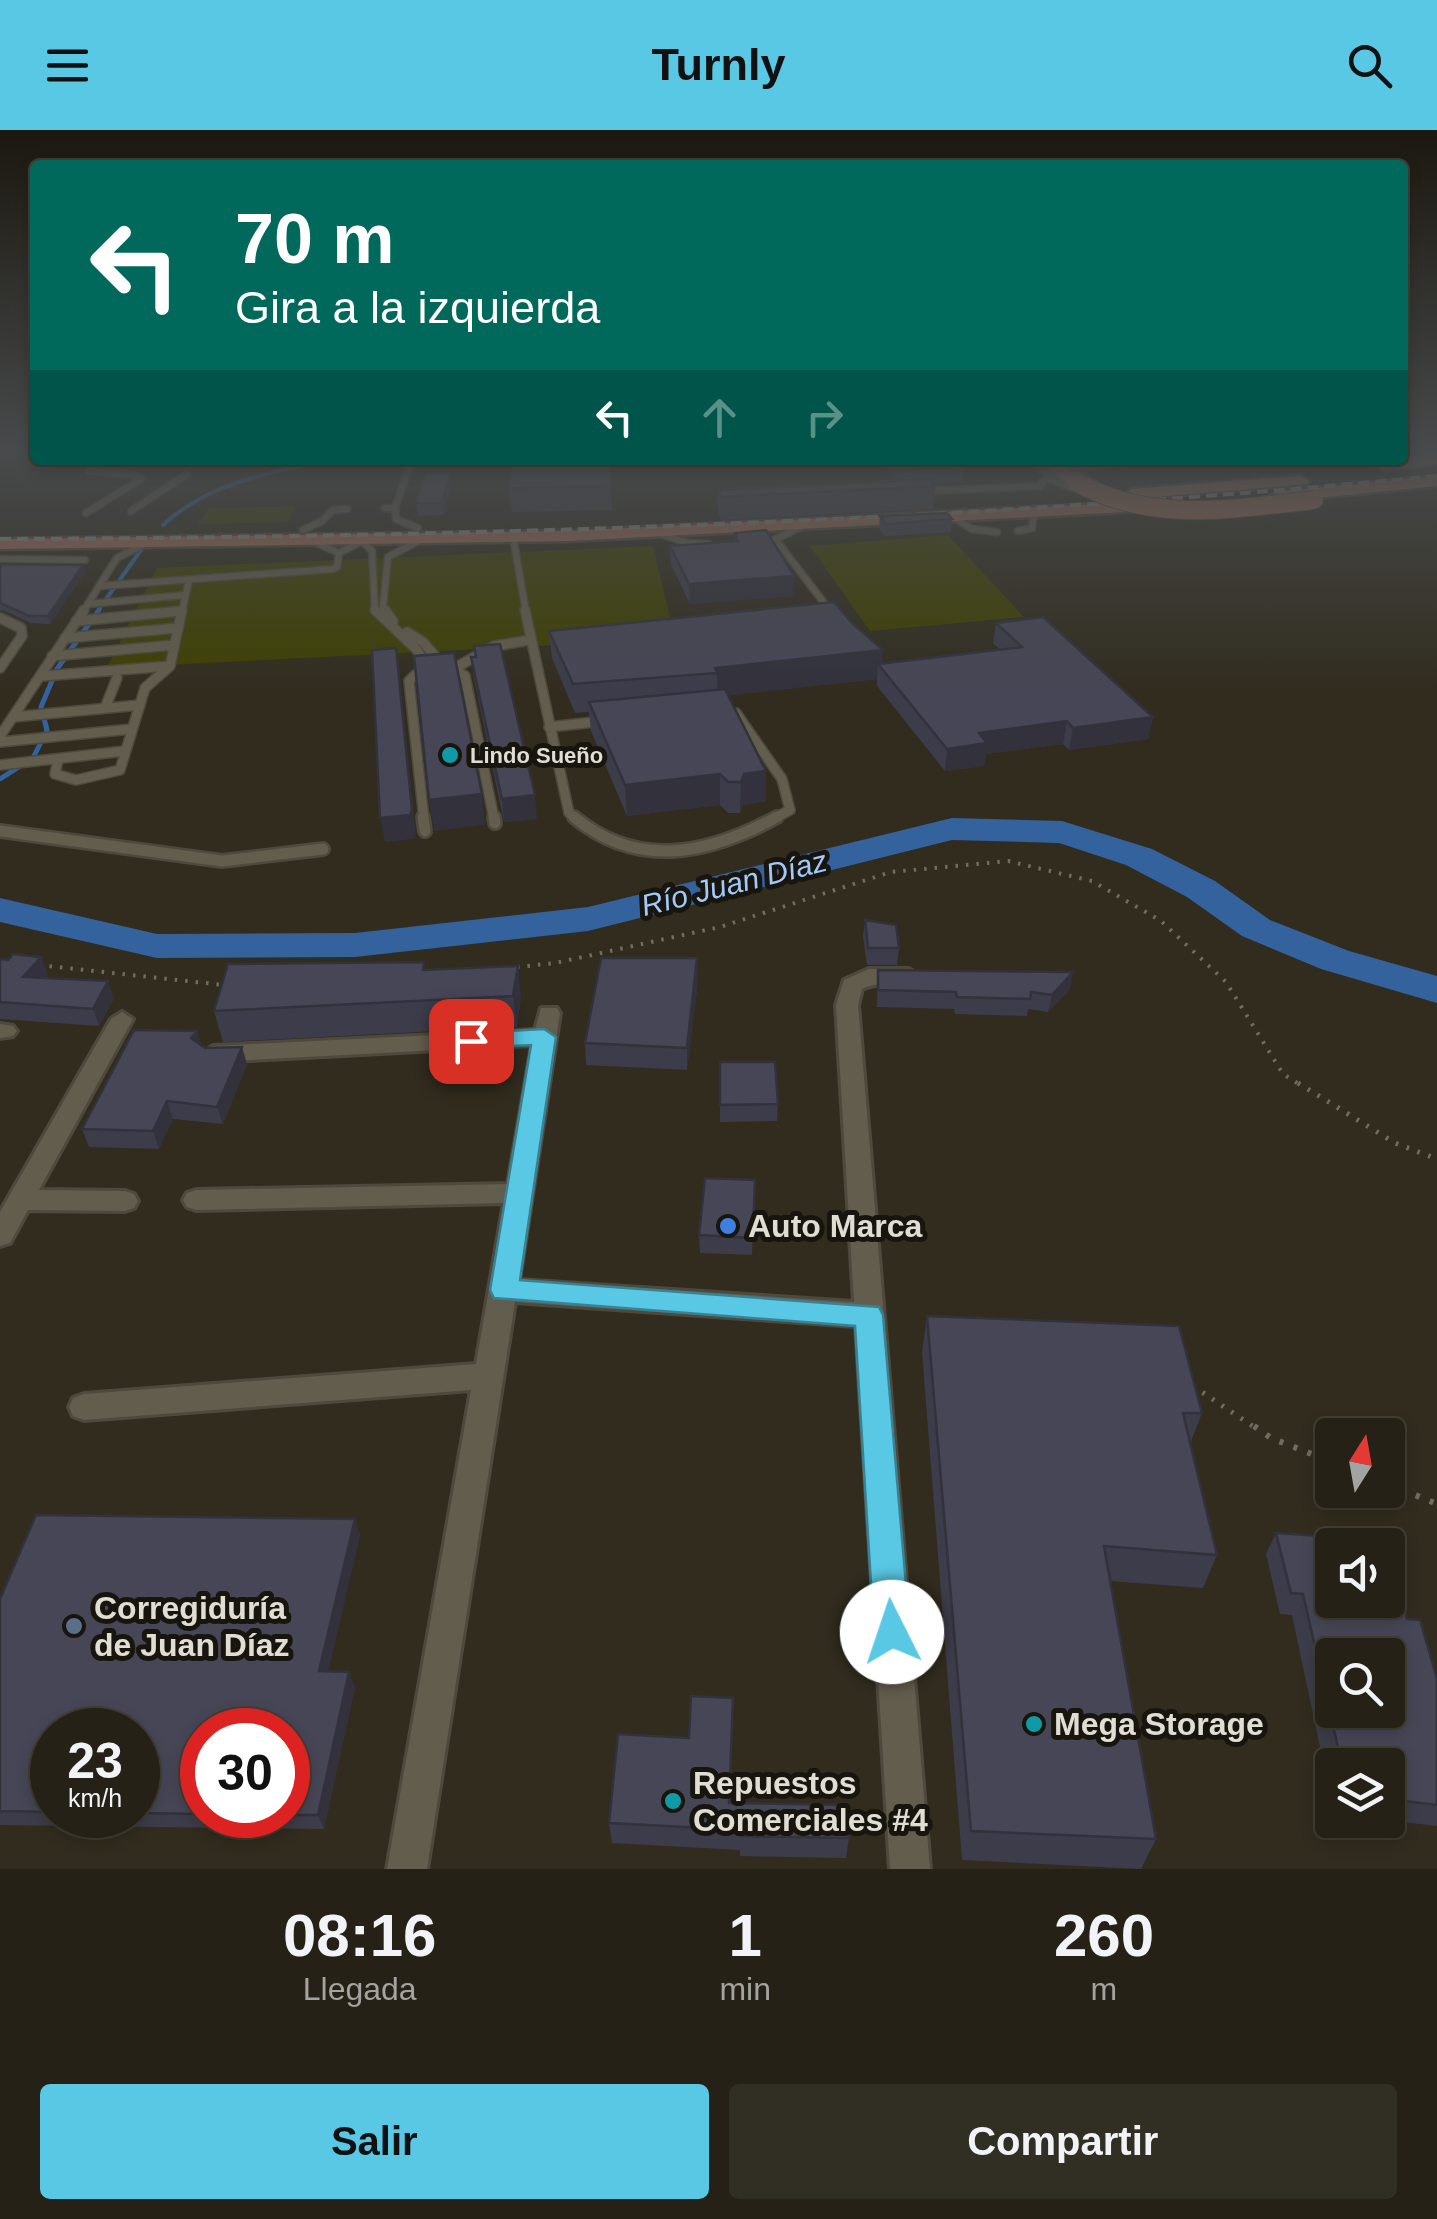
<!DOCTYPE html>
<html lang="es">
<meta charset="utf-8">
<style>
:root{--surface:#252116;--page:#312e23;--text:#f1f3f6;--muted:#a3a3a1;--line:#423e35;--accent:#58c8e4}
body{margin:0;font-family:Helvetica,sans-serif;background:var(--page);color:var(--text);height:100vh;display:flex;flex-direction:column;font-size:38px;white-space:nowrap}
*{box-sizing:border-box;margin:0}
p{font-size:32px;color:var(--muted)}
.icon{flex:none;width:55px;height:55px;fill:none;stroke:currentColor;stroke-width:2;stroke-linecap:round;stroke-linejoin:round}
.map{position:relative;height:1739px;overflow:hidden}
.sheet{display:flex;flex-direction:column;background:var(--surface);flex:1}
.sheet>*{flex:none}
.guide{position:absolute;left:30px;top:30px;width:1378px;height:305px;border-radius:10px;box-shadow:0 5px 15px #0003,0 0 0 2px var(--line);background:#00695c;color:#fff;overflow:hidden}
.needle{width:65px;rotate:11deg}
.tools{position:absolute;left:1315px;top:1288px;display:grid;gap:20px}
.tools a{display:grid;place-items:center;width:90px;height:90px;border-radius:10px;background:var(--surface);box-shadow:0 5px 15px #0003,0 0 0 2px var(--line);font-size:50px}
.speed{position:absolute;left:30px;top:1578px;display:flex;gap:20px;font-size:50px;font-weight:700;text-align:center}
.speed>*{display:grid;place-content:center;width:130px;height:130px;border-radius:50%;background:var(--surface);box-shadow:0 5px 15px #0003,0 0 0 2px var(--line);line-height:1}
.speed small{font-size:25px;font-weight:400}
.speed .limit{border:15px solid #d22;background:#fff;color:#111}
.pin{position:absolute;display:grid;place-items:center;width:85px;height:85px;color:#fff;margin:-42px;border-radius:20px;box-shadow:0 5px 15px #0006}
.me{position:absolute;width:110px;margin:-55px;rotate:356deg;stroke-linejoin:round;filter:drop-shadow(0 0 8px #0008)}
.turn{display:flex;align-items:center;gap:35px;height:210px;padding:0 40px;font-size:45px}
.turn .icon{width:130px;height:130px;stroke-width:2.5}
.turn b{display:block;font-size:70px;line-height:85px}
.lanes{display:flex;align-items:center;height:95px;padding:0 40px;background:#0003;justify-content:center;gap:50px;direction:ltr}
.lanes .off{opacity:.35}
.eta{display:flex;justify-content:space-evenly;align-items:center;height:170px;text-align:center}
.eta b{font-size:60px;font-weight:700;line-height:70px}
.cta{display:flex;gap:20px;margin-top:auto;padding:20px 40px}
.cta a{flex:1;height:115px;border-radius:10px;background:var(--accent);color:#111;font-size:40px;font-weight:700;line-height:115px;text-align:center}
.cta a+a{background:var(--page);color:var(--text)}
header{display:flex;justify-content:space-between;align-items:center;height:130px;padding:0 40px;background:var(--accent);color:#111;font-size:45px;font-weight:700}
.map>svg:first-child{display:block}
.green{fill:#3f4001}
.lines{fill:none;stroke-linecap:round;stroke-linejoin:round}
.stream-far1{stroke:#33629d;stroke-width:4}
.stream{stroke:#33629d;stroke-width:5}
.river{fill:#33629d;fill-rule:evenodd}
.service-far2-casing{stroke:#4d493c;stroke-width:9}
.service-far1-casing{stroke:#4d493c;stroke-width:12}
.service-casing{stroke:#4d493c;stroke-width:16}
.minor-casing{stroke:#4d493c;stroke-width:6}
.tertiary-casing{stroke:#4d493c;stroke-width:4}
.primary-casing{stroke:#4d493c;stroke-width:5}
.path-far2{stroke:#716c60;stroke-width:4;stroke-dasharray:2.5 8;stroke-linecap:butt}
.path-far1{stroke:#716c60;stroke-width:5;stroke-dasharray:2.5 9;stroke-linecap:butt}
.path{stroke:#716c60;stroke-width:6;stroke-dasharray:4 11;stroke-linecap:butt}
.service-far2{stroke:#635d4d;stroke-width:6}
.service-far1{stroke:#635d4d;stroke-width:9}
.service{stroke:#635d4d;stroke-width:11}
.minor{fill:#635d4d;fill-rule:evenodd}
.tertiary{fill:#635d4d;fill-rule:evenodd}
.primary{fill:#a36b55;fill-rule:evenodd}
.rail{stroke:#949084;stroke-width:4;stroke-dasharray:11 6;stroke-linecap:butt}
.primary-bridge-casing{stroke:#4d493c;stroke-width:20;stroke-linecap:butt}
.primary-bridge{stroke:#a36b55;stroke-width:18}
.wall{fill:#3d3c4a;fill-rule:evenodd}
.shaded-wall{fill:#32313c}
.building{fill:#474656;stroke:#32313c;stroke-width:2.5;fill-rule:evenodd}
.route{fill:#58c8e4;stroke:#398294;stroke-width:2.5}
.culture-dot{fill:#0f9aa8;stroke:#17150e;stroke-width:4}
.shop-dot{fill:#3f7fe0;stroke:#17150e;stroke-width:4}
.service-dot{fill:#5c6f8a;stroke:#17150e;stroke-width:4}
.labels{text-anchor:middle;dominant-baseline:central;stroke-width:10;stroke-linejoin:round;paint-order:stroke}
.far-poi-label{font-size:22px;font-weight:bold;fill:#e0ddd3;stroke:#17150e;text-anchor:start}
.water-label{font-size:30px;font-style:italic;fill:#a2c9fb;stroke:#17150e}
.near-poi-label{font-size:32px;font-weight:bold;fill:#e0ddd3;stroke:#17150e;text-anchor:start}
</style>
<header><svg class="icon" aria-label="menu" viewBox="0 0 24 24"><path d="M4 6h16M4 12h16M4 18h16"/></svg>Turnly<svg class="icon" aria-label="search" viewBox="0 0 24 24"><circle cx="10" cy="10" r="6"/><path d="M15 15l6 6"/></svg></header>
<div class="map">
<svg width="1437" height="1739" viewBox="0 0 1437 1739">
<rect width="100%" height="100%" fill="#312c1e"/>
<g class="green">
<polygon points="296,376 288,392 198,394 209,378"/>
<polygon points="948,405 1024,487 870,501 810,416"/>
<polygon points="653,416 675,509 107,538 157,438"/>
</g>
<g class="lines">
<g class="stream-far1">
<path d="M 163,395 C 208,353 271,342 330,330"/>
<polyline points="97,482 143,417"/>
</g>
<polyline class="stream" points="0,649 33,628 47,600 41,577 57,539 99,480"/>
<polygon class="river" points="952,688 1062,691 1152,719 1215,751 1270,790 1349,821 1437,846 1437,873 1321,839 1242,806 1187,767 1126,735 1059,713 952,710 588,801 355,827 157,828 0,792 0,768 157,804 355,803 588,777"/>
<defs>
<g id="service-far2">
<polyline points="89,341 135,345 141,349"/>
<polyline points="923,361 1039,356 1045,350 1059,349"/>
<polyline points="385,378 395,378 396,389 418,398"/>
<polyline points="395,378 411,332"/>
<polyline points="131,381 187,344"/>
<polyline points="86,383 141,349"/>
<polyline points="954,388 972,399 997,402"/>
<polyline points="303,400 322,391 333,380 347,379"/>
<polyline points="1018,401 1032,398 1034,383"/>
<polyline points="655,402 688,413 709,414"/>
<polyline points="513,407 526,482"/>
<polyline points="776,410 831,482"/>
<polyline points="772,411 803,396"/>
<polyline points="314,412 339,423"/>
<polyline points="145,414 117,428 99,456 333,439 337,437 339,423 362,411 372,421 375,482"/>
<polyline points="0,429 85,430"/>
<polyline points="88,474 185,465"/>
<polyline points="83,482 99,456"/>
<polyline points="168,482 181,481"/>
<polyline points="182,482 189,450"/>
<polyline points="387,482 383,477 388,427 422,409"/>
</g>
<g id="service-far1">
<polyline points="375,480 417,520 426,538"/>
<polyline points="385,480 393,491"/>
<polyline points="525,480 569,683 577,689"/>
<polyline points="0,488 21,498 22,506 0,538"/>
<polyline points="76,491 181,481"/>
<polyline points="407,502 423,512 441,533"/>
<polyline points="65,508 178,498"/>
<polyline points="52,526 174,515"/>
<polyline points="455,538 494,516 530,510"/>
<polyline points="43,546 169,536"/>
<polyline points="105,578 117,548"/>
<polyline points="736,583 782,649 790,680 773,689"/>
<polyline points="13,587 140,575"/>
<polyline points="549,597 604,591"/>
<polyline points="0,606 84,480"/>
<polyline points="0,612 132,599"/>
<polyline points="58,630 55,644 76,650 120,640 145,558 170,536 182,480"/>
<polyline points="0,635 125,621"/>
<path d="M 424,689 L 409,551 C 425,533 446,532 465,546 L 494,689"/>
</g>
<g id="service">
<polyline points="423,687 425,701"/>
<polyline points="494,687 495,693"/>
<path d="M 574,687 C 638,740 709,724 777,687"/>
<polyline points="0,701 222,731 323,719"/>
</g>
<g id="minor">
<polygon points="1111,330 1159,330 1068,341 1062,337"/>
<path d="M 869,839 L 909,839 L 920,846 C 905,859 881,849 862,859 L 858,875 L 930,1739 L 890,1739 L 856,1196 L 515,1172 L 427,1739 L 387,1739 L 471,1260 L 84,1290 L 73,1286 L 69,1277 L 73,1268 L 84,1264 L 476,1234 L 504,1073 L 196,1080 L 187,1077 L 183,1070 L 187,1063 L 196,1060 L 508,1054 L 532,915 L 213,932 L 201,924 L 213,916 L 535,900 L 541,878 L 557,878 L 560,883 L 519,1150 L 854,1172 L 836,875 L 844,850 Z"/>
<polygon points="122,882 133,889 39,1060 125,1061 134,1064 138,1071 134,1078 125,1081 28,1080 10,1113 0,1116 0,1082 111,889"/>
<polygon points="0,894 13,896 17,901 13,906 0,908"/>
</g>
<path id="tertiary" d="M 1027,330 L 1043,330 L 1070,351 L 1078,351 L 1052,330 L 1068,330 L 1100,355 C 1073,372 1046,350 1027,330 Z"/>
<g id="primary">
<polygon points="1437,324 1437,334 1385,341 1377,336 1385,331"/>
<polygon points="1037,330 1055,330 1084,352 1070,355"/>
<polygon points="1301,346 1309,351 1307,354 1132,369 1124,364 1132,359"/>
<polygon points="1437,346 1437,356 1277,372 1269,367 1277,362"/>
<polygon points="1156,371 1162,372 1162,380 569,411 0,419 0,409 569,401"/>
</g>
</defs>
<use href="#service-far2" class="service-far2-casing"/>
<use href="#service-far1" class="service-far1-casing"/>
<use href="#service" class="service-casing"/>
<use href="#minor" class="minor-casing"/>
<use href="#tertiary" class="tertiary-casing"/>
<use href="#primary" class="primary-casing"/>
<g class="path-far2">
<polyline points="39,835 224,855"/>
<polyline points="517,837 555,833 720,797 891,742 1008,731 1092,751 1161,791 1226,852 1283,944 1302,956"/>
</g>
<g class="path-far1">
<polyline points="1298,953 1395,1013 1437,1029"/>
<polyline points="1193,1256 1257,1299"/>
</g>
<g class="path">
<polyline points="1254,1296 1271,1308 1332,1332"/>
<polyline points="1388,1354 1437,1374"/>
</g>
<use href="#service-far2" class="service-far2"/>
<use href="#service-far1" class="service-far1"/>
<use href="#service" class="service"/>
<use href="#minor" class="minor"/>
<use href="#tertiary" class="tertiary"/>
<use href="#primary" class="primary"/>
<path class="rail" d="M 0,409 C 480,407 959,392 1437,346"/>
<defs>
<path id="primary-bridge" d="M 1076,352 C 1152,394 1231,379 1314,370"/>
</defs>
<use href="#primary-bridge" class="primary-bridge-casing"/>
<use href="#primary-bridge" class="primary-bridge"/>
</g>
<g class="wall">
<polygon points="609,330 612,380 512,382 509,358"/>
<polygon points="880,330 959,330 964,336 962,352 934,354 936,356 933,379 721,390 718,382 718,360 897,351"/>
<polygon points="451,355 444,385 418,386 416,373"/>
<polygon points="880,386 952,389 951,402 885,406 879,399"/>
<polygon points="735,403 793,466 690,474 671,435 670,416 735,411"/>
<polygon points="0,434 83,435 85,442 50,494 31,493 3,480 0,481"/>
<polygon points="996,493 1153,587 1148,609 1069,620 1063,614 986,624 984,636 945,641 877,556 877,549 729,565 766,641 766,671 743,675 740,683 728,683 720,675 627,686 591,601 589,582 575,583 552,528 549,501 882,534 1000,520 993,513"/>
<polygon points="471,527 537,689 504,692 474,549"/>
<polygon points="865,790 899,818 897,835 867,835 863,807"/>
<polygon points="0,829 48,844 44,848 114,868 99,896 0,889"/>
<polygon points="425,840 521,866 517,897 223,912 214,881"/>
<polygon points="878,840 1070,859 1048,882 1028,879 1027,886 955,884 954,879 877,877"/>
<polygon points="698,850 687,940 586,935 585,913"/>
<polygon points="197,901 201,915 205,918 247,934 223,994 173,989 159,1019 89,1017 82,999"/>
<polygon points="720,932 778,974 777,991 720,992"/>
<polygon points="755,1050 752,1125 700,1123 699,1105"/>
<polygon points="927,1186 1202,1283 1190,1314 1217,1425 1203,1458 1110,1451 1156,1709 1141,1739 962,1730 922,1222"/>
<path d="M 355,1389 L 360,1405 L 328,1541 L 355,1557 L 324,1699 L 0,1695 L 0,1469 ZM 52,1600 L 138,1600 L 138,1685 L 52,1685 ZM 202,1600 L 288,1685 L 202,1685 Z"/>
<polygon points="1276,1403 1407,1489 1437,1549 1437,1696 1385,1690 1388,1690 1388,1635 1332,1635 1332,1674 1292,1485 1280,1484 1266,1424"/>
<polygon points="729,1673 849,1708 846,1728 740,1726 740,1720 612,1713 609,1693"/>
<polygon points="1336,1690 1382,1690 1376,1698 1337,1694"/>
</g>
<g class="shaded-wall">
<polygon points="450,343 451,355 444,385 442,373"/>
<polygon points="83,435 85,442 50,494 48,486"/>
<polygon points="794,446 793,466 690,474 689,454"/>
<polygon points="396,518 416,703 414,709 385,712 380,688"/>
<polygon points="883,520 881,538 878,534 877,549 717,567 717,543 715,538"/>
<polygon points="1153,587 1148,609 1069,620 1073,598"/>
<polygon points="1067,591 1063,614 986,624 984,636 945,641 947,619 979,603"/>
<polygon points="766,641 766,671 743,675 740,683 741,652 744,644"/>
<polygon points="720,644 720,675 627,686 625,655"/>
<polygon points="482,664 485,695 434,701 429,670"/>
<polygon points="535,665 537,689 504,692 502,669"/>
<polygon points="41,827 48,844 30,864 23,847"/>
<polygon points="697,828 698,850 687,940 687,918"/>
<polygon points="518,836 521,866 517,897 513,866"/>
<polygon points="1073,842 1070,859 1048,882 1052,865"/>
<polygon points="108,851 114,868 99,896 93,879"/>
<polygon points="197,901 202,918 191,908"/>
<polygon points="242,917 247,934 223,994 217,977"/>
<polygon points="167,971 173,989 159,1019 153,1001"/>
<polygon points="355,1389 360,1405 325,1556 319,1541"/>
<polygon points="349,1542 355,1557 324,1699 318,1685"/>
</g>
<g class="building">
<polygon points="513,330 609,330 611,356 509,358"/>
<polygon points="894,330 959,330 964,336 902,339"/>
<polygon points="450,343 442,373 416,373 425,344"/>
<polygon points="930,349 936,356 721,367 718,360"/>
<polygon points="947,383 952,389 886,394 880,386"/>
<polygon points="766,400 794,446 689,454 670,416 738,411 735,403"/>
<polygon points="0,434 83,435 48,486 29,486 0,473"/>
<polygon points="834,472 852,493 883,520 715,538 717,543 573,554 549,501"/>
<polygon points="1043,487 1153,587 1073,598 1067,591 979,603 987,613 947,619 878,534 1022,517 996,493"/>
<polygon points="500,514 535,665 502,669 471,527 476,527 474,516"/>
<polygon points="396,518 412,680 410,685 380,688 372,520"/>
<polygon points="454,523 482,664 429,670 414,526"/>
<polygon points="725,559 766,641 744,644 741,652 728,652 720,644 625,655 589,572"/>
<polygon points="865,790 896,795 899,818 868,818"/>
<polygon points="13,824 41,827 23,847 108,851 93,879 0,872 0,829 8,830"/>
<polygon points="601,828 697,828 687,918 585,913"/>
<polygon points="424,832 423,840 518,836 513,866 214,881 228,834"/>
<polygon points="878,840 1073,842 1052,865 1031,862 1030,869 957,867 956,862 878,860"/>
<polygon points="134,900 197,901 191,908 205,918 242,917 217,977 167,971 153,1001 82,999"/>
<polygon points="720,932 775,932 778,974 720,975"/>
<polygon points="705,1048 755,1050 753,1108 699,1105"/>
<polygon points="927,1186 1179,1196 1202,1283 1183,1283 1217,1425 1104,1416 1156,1709 971,1701"/>
<polygon points="36,1385 355,1389 319,1541 349,1542 318,1685 288,1685 288,1600 202,1600 202,1684 138,1683 138,1600 52,1600 52,1682 0,1681 0,1469"/>
<path d="M 1276,1403 L 1382,1410 L 1384,1415 L 1332,1415 L 1332,1470 L 1388,1470 L 1388,1426 L 1407,1489 L 1420,1490 L 1437,1549 L 1437,1675 L 1388,1669 L 1388,1635 L 1342,1635 L 1303,1464 L 1291,1463 ZM 1332,1525 L 1388,1525 L 1388,1580 L 1332,1580 Z"/>
<polygon points="691,1566 733,1568 729,1673 847,1675 849,1708 740,1706 741,1700 609,1693 618,1604 689,1608"/>
</g>
<linearGradient id="sky" x2="0" y2="1"><stop stop-color="#1b1810"/><stop offset="0.57" stop-color="#484b4c"/><stop offset="1" stop-color="#484b4c" stop-opacity="0"/></linearGradient>
<rect width="1437" height="563" fill="url(#sky)"/>
<polygon class="route" points="544,899 556,907 520,1150 879,1177 883,1185 910,1502 905,1514 892,1519 880,1514 874,1502 855,1196 494,1168 490,1160 531,915 471,918 459,911 471,903"/>
<g class="culture-dot">
<circle cx="450" cy="625" r="10"/>
<circle cx="1034" cy="1594" r="10"/>
<circle cx="673" cy="1671" r="10"/>
</g>
<circle class="shop-dot" cx="728" cy="1096" r="10"/>
<circle class="service-dot" cx="74" cy="1496" r="10"/>
<g class="labels">
<g class="far-poi-label">
<text x="470" y="625">Lindo Sueño</text>
</g>
<g class="water-label">
<text transform="translate(734 753) rotate(-14)">Río Juan Díaz</text>
</g>
<g class="near-poi-label">
<text x="748" y="1096">Auto Marca</text>
<text x="94" y="1478">Corregiduría<tspan x="94" dy="37">de Juan Díaz</tspan></text>
<text x="1054" y="1594">Mega Storage</text>
<text x="693" y="1653">Repuestos<tspan x="693" dy="37">Comerciales #4</tspan></text>
</g>
</g>
</svg>
<div class="tools">
<a><svg class="needle" viewBox="-14 -14 28 28"><path d="M0-13l5 13h-10z" fill="#e53935"/><path d="M0 13l5-13h-10z" fill="#a3a3a1"/></svg></a>
<a><svg class="icon" aria-label="sound" viewBox="0 0 24 24"><path d="M4 9h4l5-4v14l-5-4H4zM17 9q2 3 0 6"/></svg></a>
<a><svg class="icon" aria-label="search" viewBox="0 0 24 24"><circle cx="10" cy="10" r="6"/><path d="M15 15l6 6"/></svg></a>
<a><svg class="icon" aria-label="layers" viewBox="0 0 24 24"><path d="M12 4l9 5-9 5-9-5zM3 14l9 5 9-5"/></svg></a>
</div>
<div class="speed"><div>23<small>km/h</small></div><div class="limit">30</div></div>
<div class="pin" style="left:471px;top:911px;background:#d93025"><svg class="icon" aria-label="arrive" viewBox="0 0 24 24"><path d="M6 21V4h12l-3 4 3 4H6"/></svg></div>
<svg class="me" style="left:892px;top:1502px" viewBox="-20 -20 40 40"><circle r="19" fill="#fff"/><path d="M0-13L10 11 0 6-10 11z" fill="#58c8e4"/></svg>
<div class="guide">
<div class="turn"><svg class="icon" aria-label="left" viewBox="0 0 24 24"><path d="M17 20v-9H6M10 6l-5 5 5 5"/></svg><div><b>70 m</b>Gira a la izquierda</div></div>
<div class="lanes"><svg class="icon" aria-label="left" viewBox="0 0 24 24"><path d="M17 20v-9H6M10 6l-5 5 5 5"/></svg><svg class="icon off" aria-label="ahead" viewBox="0 0 24 24"><path d="M12 20V5M6 11l6-6 6 6"/></svg><svg class="icon off" aria-label="right" viewBox="0 0 24 24"><path d="M7 20v-9h11M14 6l5 5-5 5"/></svg></div>
</div>
</div>
<section class="sheet">
<div class="eta">
<div><b>08:16</b><p>Llegada</p></div>
<div><b>1</b><p>min</p></div>
<div><b>260</b><p>m</p></div>
</div>
<div class="cta"><a>Salir</a><a>Compartir</a></div>
</section>
